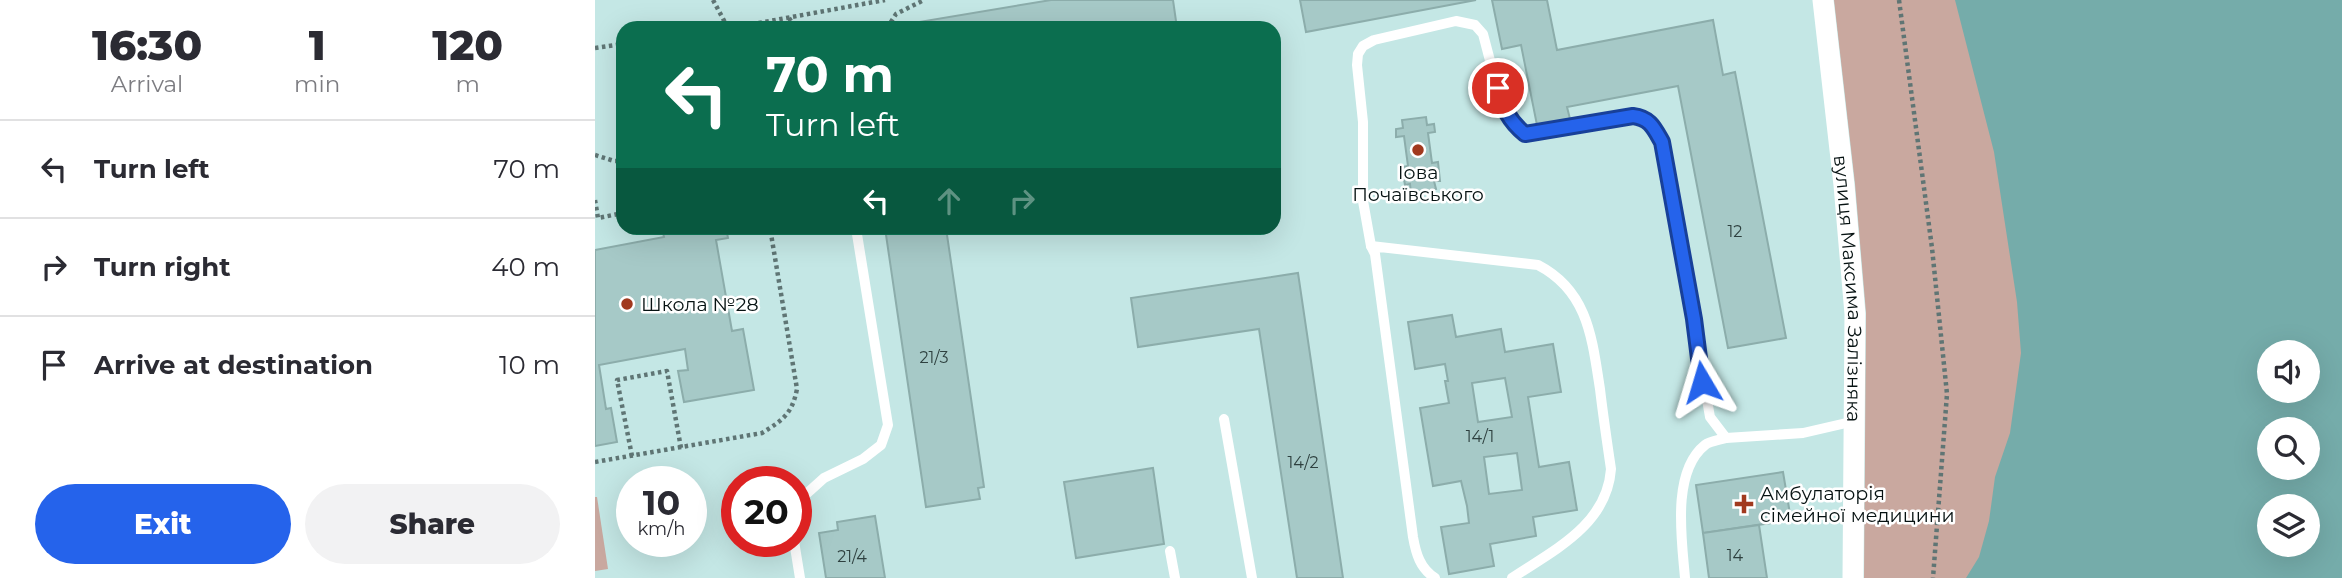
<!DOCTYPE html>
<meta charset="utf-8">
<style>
:root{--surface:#fff;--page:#f2f2f3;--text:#2b2b33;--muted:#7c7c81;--line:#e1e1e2;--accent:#2563eb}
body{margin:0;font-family:Montserrat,sans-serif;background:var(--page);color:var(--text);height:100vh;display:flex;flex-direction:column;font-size:26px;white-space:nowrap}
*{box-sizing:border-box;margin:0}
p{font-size:23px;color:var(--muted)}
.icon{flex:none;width:38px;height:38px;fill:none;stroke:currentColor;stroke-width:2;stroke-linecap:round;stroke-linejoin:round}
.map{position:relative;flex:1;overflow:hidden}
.panel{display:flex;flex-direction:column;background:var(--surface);width:595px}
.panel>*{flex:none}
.hud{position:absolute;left:21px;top:21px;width:665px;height:214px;border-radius:21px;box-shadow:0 7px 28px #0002;background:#0b6e4f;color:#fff;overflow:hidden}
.buttons{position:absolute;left:1662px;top:340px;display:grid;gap:14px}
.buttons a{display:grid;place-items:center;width:63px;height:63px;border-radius:50%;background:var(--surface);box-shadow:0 7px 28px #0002;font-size:35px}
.speed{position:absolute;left:21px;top:466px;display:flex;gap:14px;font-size:35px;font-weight:700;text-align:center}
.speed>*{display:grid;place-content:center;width:91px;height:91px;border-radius:50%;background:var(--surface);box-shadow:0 7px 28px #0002;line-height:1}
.speed small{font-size:18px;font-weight:400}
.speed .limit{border:10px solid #d22;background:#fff;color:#111}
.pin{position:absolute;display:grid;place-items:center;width:60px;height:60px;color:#fff;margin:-30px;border:4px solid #fff;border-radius:50%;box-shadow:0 2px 7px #0007}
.me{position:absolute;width:77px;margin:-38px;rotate:353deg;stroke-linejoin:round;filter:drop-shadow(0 0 5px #0008)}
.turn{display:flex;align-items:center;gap:24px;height:147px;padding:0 35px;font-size:32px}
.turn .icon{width:91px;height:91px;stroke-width:2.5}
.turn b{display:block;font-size:49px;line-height:60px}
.lanes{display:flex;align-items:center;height:66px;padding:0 35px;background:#0003;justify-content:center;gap:35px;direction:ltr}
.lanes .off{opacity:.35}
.eta{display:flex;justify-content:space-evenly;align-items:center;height:119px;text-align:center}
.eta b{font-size:42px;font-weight:800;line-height:49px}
.cta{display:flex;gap:14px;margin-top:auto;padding:14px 35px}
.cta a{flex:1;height:80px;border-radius:42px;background:var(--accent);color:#fff;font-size:28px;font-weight:800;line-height:80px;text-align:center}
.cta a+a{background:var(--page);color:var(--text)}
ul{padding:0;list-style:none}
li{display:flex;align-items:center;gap:21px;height:98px;padding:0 35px;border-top:2px solid var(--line)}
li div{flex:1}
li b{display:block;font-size:26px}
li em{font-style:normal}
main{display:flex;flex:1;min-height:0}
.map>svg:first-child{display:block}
.green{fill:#c9a89f;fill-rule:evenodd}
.water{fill:#75acaa;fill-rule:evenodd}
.building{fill:#a6c9c7;stroke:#8cadab;stroke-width:2;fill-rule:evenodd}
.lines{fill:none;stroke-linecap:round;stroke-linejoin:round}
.path{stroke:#5f7574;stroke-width:4.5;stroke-dasharray:3.5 3.5;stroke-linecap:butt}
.service{stroke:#fff;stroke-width:10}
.minor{stroke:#fff;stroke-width:21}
.route-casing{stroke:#184099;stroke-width:18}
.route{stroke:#2563eb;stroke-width:12}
.poi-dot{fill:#a1391e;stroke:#fff;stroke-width:2.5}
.labels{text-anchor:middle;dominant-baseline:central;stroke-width:5;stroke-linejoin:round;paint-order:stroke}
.number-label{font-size:16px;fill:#2e403f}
.poi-label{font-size:19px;fill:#061212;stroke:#fff;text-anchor:start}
.street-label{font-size:19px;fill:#061212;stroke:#fff}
</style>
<main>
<section class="panel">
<div class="eta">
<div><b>16:30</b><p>Arrival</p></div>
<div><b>1</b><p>min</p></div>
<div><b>120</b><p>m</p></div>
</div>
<ul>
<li><svg class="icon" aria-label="left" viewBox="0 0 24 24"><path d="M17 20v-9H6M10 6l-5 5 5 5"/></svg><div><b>Turn left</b></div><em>70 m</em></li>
<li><svg class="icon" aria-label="right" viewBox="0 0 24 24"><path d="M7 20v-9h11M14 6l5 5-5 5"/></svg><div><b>Turn right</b></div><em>40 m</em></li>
<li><svg class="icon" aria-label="arrive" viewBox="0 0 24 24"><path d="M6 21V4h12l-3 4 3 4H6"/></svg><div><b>Arrive at destination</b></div><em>10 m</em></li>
</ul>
<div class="cta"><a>Exit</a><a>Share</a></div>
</section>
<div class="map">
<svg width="1747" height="578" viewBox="0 0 1747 578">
<rect width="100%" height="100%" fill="#c4e7e5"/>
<g class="green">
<path d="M 1239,0 L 1747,0 L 1747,578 L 1269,578 L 1271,313 L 1260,184 ZM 1675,352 L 1713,352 L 1713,390 L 1675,390 ZM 1675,429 L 1713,429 L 1713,467 L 1675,467 ZM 1675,506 L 1713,506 L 1713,544 L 1675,544 Z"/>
<polygon points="0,497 2,497 13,569 0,571"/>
</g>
<path class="water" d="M 1360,0 L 1747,0 L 1747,578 L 1371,578 L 1384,557 L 1394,521 L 1400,477 L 1415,433 L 1426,353 L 1422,302 L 1399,152 ZM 1675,352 L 1713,352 L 1713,390 L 1675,390 ZM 1675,429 L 1713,429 L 1713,467 L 1675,467 ZM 1675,506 L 1713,506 L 1713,544 L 1675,544 Z"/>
<g class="building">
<polygon points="456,0 578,0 582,28 319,28 318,23"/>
<polygon points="705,0 881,0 711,32"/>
<polygon points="897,0 952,0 962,50 1118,20 1128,75 1140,72 1191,338 1133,348 1083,86 972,107 975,119 942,125 926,45 907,49"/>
<polygon points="831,117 832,125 839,124 840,132 833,133 837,163 843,162 845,181 839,181 841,189 816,193 815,184 810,185 807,167 813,166 809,136 801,137 801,129 808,128 807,120"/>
<polygon points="67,228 131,228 133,238 121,240 137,331 148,329 159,390 89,402 83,371 93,370 90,349 4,365 11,409 16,408 22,442 0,446 0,250 69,237"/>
<polygon points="290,228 351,228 389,487 383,488 385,499 331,507"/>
<polygon points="703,273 748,578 702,578 664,329 543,347 536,298"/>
<path d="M 857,315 L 861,337 L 906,329 L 910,352 L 958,344 L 966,392 L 933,397 L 944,467 L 974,462 L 982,510 L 938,517 L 941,536 L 895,544 L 899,566 L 854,574 L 846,527 L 874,523 L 872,506 L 866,481 L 838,486 L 825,408 L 854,403 L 850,381 L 853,381 L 850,364 L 820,369 L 813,322 ZM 910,378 L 917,417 L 883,422 L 877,383 ZM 922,453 L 927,490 L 894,494 L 889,457 Z"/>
<polygon points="558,468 569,544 481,558 469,482"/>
<polygon points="1188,472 1196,520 1108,533 1101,485"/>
<polygon points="280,516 290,578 231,578 224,533 243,530 242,522"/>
<polygon points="1164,525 1172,578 1114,578 1108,533"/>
</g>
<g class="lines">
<g class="path">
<polyline points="118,0 133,28"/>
<polyline points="1304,0 1337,248 1352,394 1338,578"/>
<polyline points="194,18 200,28"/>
<polyline points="136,28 290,0"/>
<polyline points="292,28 301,14 329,0"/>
<polyline points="0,48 28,44"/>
<polyline points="0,155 19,161 28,161"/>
<polyline points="0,200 3,218 28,213"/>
<polyline points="37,456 22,380 72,371 86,448"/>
<path d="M 0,462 L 167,433 C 188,420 197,414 202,389 L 175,228"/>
</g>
<g class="service">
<path d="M 776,246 L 768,201 L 768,122 L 762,65 L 763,54 L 768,46 L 779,40 L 861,21 L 880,25 L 888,34 L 908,110 L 919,125 L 930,134 L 1038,116 C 1055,118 1059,128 1067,142 L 1115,417 L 1131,438 L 1208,433 L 1260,421"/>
<polyline points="629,419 657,578"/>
<polyline points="201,512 209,496 229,478 268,459 286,445 293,425 261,228"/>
<polyline points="199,541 205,578"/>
<polyline points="575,551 580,578"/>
<path d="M 840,578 C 825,568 821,554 818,537 L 780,254 L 776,246 L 943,265 C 993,291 997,338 1005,389 C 1008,415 1012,442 1016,469 C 1012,525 959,550 917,578"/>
<path d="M 1090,578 C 1087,541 1076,472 1110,445 C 1115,441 1125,440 1131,438"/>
</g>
<path class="minor" id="s1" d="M 1228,0 L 1249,185 L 1260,314 L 1258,578"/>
</g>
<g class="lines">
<defs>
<path id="route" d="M 903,88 C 908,108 914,121 930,134 L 1038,116 C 1055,118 1059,128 1067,142 L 1099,319 L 1107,382"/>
</defs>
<use href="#route" class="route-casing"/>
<use href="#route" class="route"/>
</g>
<g class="poi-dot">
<circle cx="823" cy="150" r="7"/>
<circle cx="32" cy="304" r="7"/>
<path d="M1145.5 493.5h7v7h7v7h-7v7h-7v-7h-7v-7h7z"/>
</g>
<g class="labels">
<g class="number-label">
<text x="1140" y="231">12</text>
<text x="339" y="357">21/3</text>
<text x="885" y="436">14/1</text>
<text x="708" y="462">14/2</text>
<text x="1140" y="555">14</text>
<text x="257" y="556">21/4</text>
</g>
<g class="poi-label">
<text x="823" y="172" text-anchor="middle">Іова<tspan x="823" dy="22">Почаївського</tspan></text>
<text x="46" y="304">Школа №28</text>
<text x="1165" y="493">Амбулаторія<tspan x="1165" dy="22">сімейної медицини</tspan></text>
</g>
<g class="street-label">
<text stroke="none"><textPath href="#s1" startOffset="290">вулиця Максима Залізняка</textPath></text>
</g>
</g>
</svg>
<div class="buttons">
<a><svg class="icon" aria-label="sound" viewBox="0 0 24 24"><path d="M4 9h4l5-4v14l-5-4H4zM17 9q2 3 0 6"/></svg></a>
<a><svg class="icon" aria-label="search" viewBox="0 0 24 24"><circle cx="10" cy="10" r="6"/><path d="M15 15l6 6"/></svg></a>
<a><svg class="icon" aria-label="layers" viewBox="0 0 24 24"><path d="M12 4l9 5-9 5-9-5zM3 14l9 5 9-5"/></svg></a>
</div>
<div class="speed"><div>10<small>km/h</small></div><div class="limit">20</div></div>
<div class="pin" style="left:903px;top:88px;background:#d93025"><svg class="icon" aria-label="arrive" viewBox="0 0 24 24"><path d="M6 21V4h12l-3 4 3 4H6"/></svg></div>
<svg class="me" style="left:1107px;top:382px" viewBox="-20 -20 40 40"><path d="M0-17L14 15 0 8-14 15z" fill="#2563eb" stroke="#fff" stroke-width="4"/></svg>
<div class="hud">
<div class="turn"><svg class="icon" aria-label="left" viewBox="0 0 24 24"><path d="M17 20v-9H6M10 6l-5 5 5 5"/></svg><div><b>70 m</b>Turn left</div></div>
<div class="lanes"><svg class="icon" aria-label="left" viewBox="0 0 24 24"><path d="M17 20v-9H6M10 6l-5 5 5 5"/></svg><svg class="icon off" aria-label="ahead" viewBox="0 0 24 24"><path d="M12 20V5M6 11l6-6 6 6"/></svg><svg class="icon off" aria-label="right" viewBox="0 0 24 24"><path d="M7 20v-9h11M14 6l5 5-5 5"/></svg></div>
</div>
</div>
</main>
